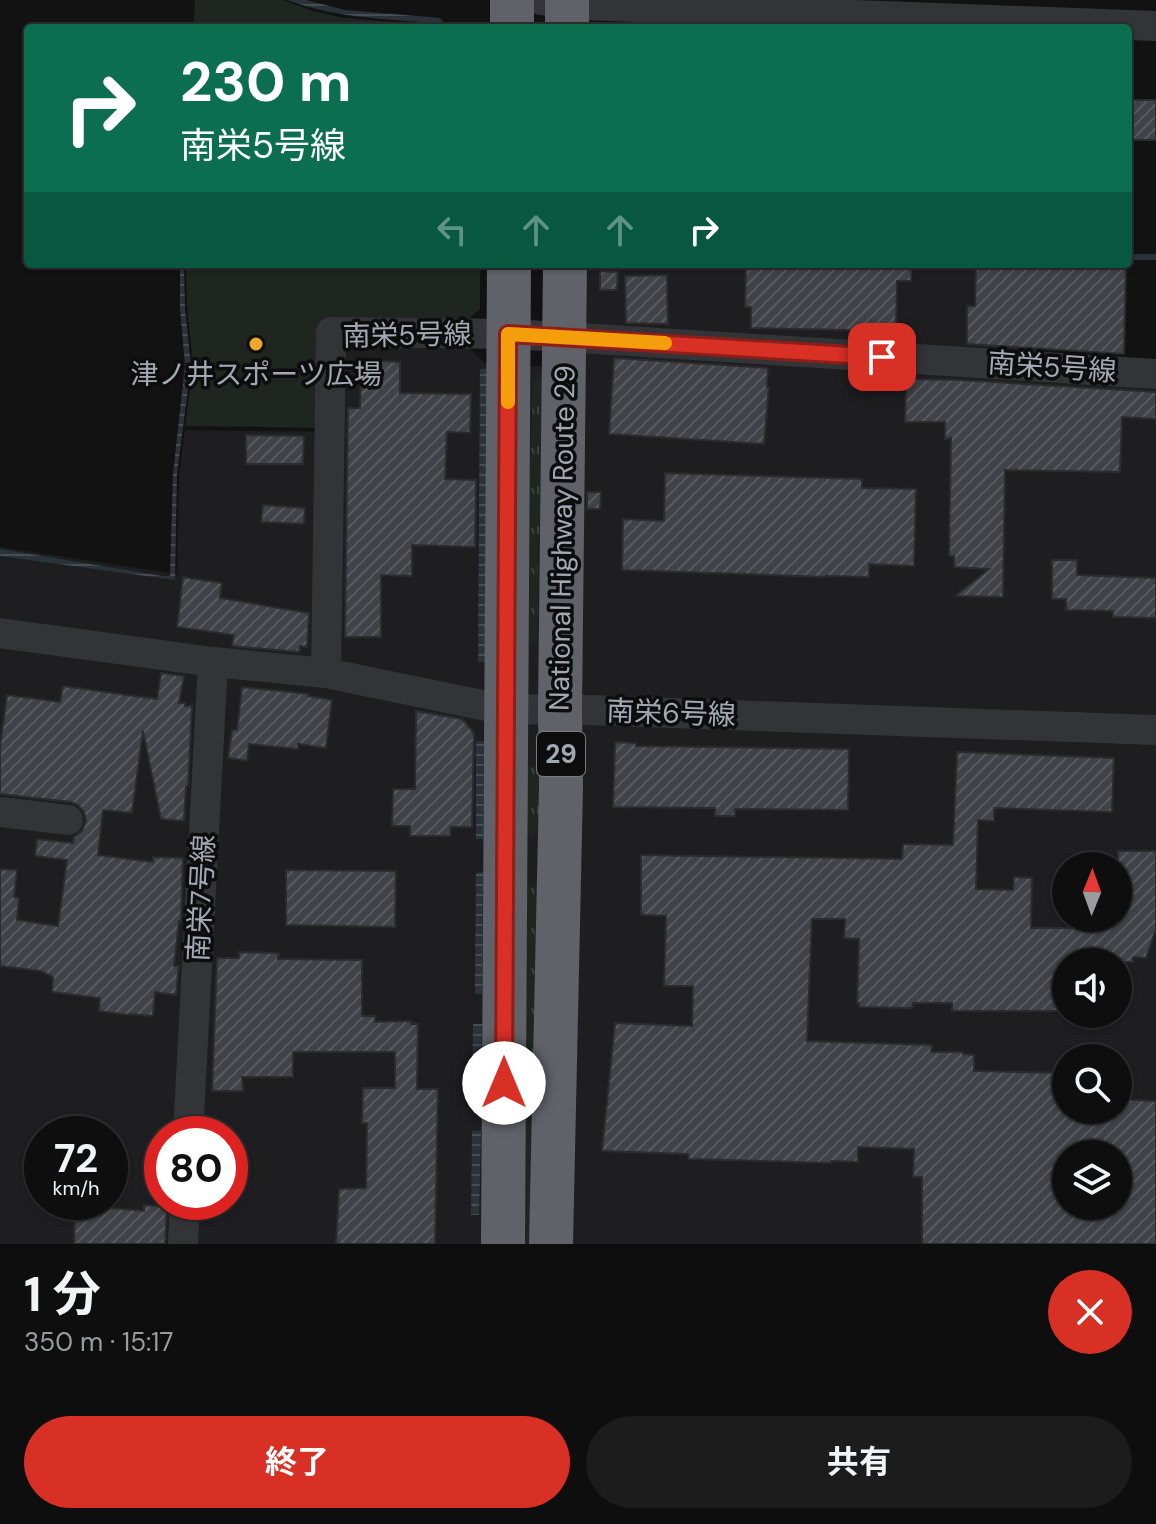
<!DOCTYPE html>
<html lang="ja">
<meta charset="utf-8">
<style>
:root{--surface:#0e0e0e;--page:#1c1c1c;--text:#f1f3f6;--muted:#9b9c9e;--line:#2e2e2e;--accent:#d93025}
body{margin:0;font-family:"DM Sans","Noto Sans JP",sans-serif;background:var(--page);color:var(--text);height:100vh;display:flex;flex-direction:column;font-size:30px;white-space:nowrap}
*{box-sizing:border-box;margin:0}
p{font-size:26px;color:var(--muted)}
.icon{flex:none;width:44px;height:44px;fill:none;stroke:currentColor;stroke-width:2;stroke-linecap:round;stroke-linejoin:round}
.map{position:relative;height:1244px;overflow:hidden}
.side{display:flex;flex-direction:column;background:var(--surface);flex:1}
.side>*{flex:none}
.top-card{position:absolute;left:24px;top:24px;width:1108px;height:244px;border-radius:8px;box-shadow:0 2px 6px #0004,0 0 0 2px var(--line);background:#0b6e4f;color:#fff;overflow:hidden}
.needle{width:52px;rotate:1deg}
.buttons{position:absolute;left:1052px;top:852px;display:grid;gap:16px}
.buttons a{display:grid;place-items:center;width:80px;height:80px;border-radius:50%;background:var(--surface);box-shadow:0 2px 6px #0004,0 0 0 2px var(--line);font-size:40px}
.speed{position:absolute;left:24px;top:1116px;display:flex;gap:16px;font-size:40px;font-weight:700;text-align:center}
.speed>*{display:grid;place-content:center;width:104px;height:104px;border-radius:50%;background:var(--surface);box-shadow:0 2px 6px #0004,0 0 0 2px var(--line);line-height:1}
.speed small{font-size:20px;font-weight:400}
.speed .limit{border:12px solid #d22;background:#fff;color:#111}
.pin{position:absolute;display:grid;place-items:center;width:68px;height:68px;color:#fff;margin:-34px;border-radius:16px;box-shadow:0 4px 12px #0006}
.me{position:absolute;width:88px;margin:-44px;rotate:0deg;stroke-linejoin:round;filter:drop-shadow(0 0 6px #0008)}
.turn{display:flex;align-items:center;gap:28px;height:168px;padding:0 24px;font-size:36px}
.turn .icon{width:104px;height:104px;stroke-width:2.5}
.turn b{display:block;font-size:56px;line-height:68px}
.lanes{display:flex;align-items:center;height:76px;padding:0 24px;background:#0003;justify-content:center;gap:40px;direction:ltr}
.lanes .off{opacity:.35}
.round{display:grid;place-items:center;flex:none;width:84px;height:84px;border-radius:42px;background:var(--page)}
.head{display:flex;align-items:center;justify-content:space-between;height:136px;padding:0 24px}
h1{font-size:48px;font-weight:700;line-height:60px}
.cta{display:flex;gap:16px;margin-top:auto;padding:16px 24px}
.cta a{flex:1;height:92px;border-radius:48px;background:var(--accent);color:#fff;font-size:32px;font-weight:700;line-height:92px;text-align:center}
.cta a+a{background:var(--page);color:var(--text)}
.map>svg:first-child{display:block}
.built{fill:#1e1e20;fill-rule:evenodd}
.grass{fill:url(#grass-tufts)}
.park{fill:#1e261f}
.water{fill:url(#water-rules)}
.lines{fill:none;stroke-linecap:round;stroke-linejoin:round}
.stream{stroke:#2a3339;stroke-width:6}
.building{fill:url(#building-hatch);stroke:#2c2c30;stroke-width:2;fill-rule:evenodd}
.minor{stroke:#333438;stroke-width:30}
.highway{stroke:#5f6269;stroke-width:44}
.route-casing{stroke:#8d1f18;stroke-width:20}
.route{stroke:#d93025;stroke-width:14}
.slow{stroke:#f59e0b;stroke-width:14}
.poi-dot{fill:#f1a52c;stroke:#0d0d0e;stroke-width:3}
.labels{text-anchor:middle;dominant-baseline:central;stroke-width:7;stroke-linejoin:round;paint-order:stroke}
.shield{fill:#0d0d0e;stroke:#767a82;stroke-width:2}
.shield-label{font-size:26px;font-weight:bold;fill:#a3a9b4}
.street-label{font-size:28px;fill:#a3a9b4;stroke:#0d0d0e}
.poi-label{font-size:28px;fill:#a3a9b4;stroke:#0d0d0e}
</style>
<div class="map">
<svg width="1156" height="1244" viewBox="0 0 1156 1244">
<defs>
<pattern id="grass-tufts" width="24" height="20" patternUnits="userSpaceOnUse" patternTransform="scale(2)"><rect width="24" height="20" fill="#1e261f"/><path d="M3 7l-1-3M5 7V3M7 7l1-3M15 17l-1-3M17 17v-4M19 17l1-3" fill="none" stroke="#3c433d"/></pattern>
<pattern id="water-rules" width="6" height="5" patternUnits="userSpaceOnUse" patternTransform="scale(2)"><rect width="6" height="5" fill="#2a3339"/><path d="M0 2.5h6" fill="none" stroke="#464e53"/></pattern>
<pattern id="building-hatch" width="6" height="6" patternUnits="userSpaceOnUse" patternTransform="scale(2)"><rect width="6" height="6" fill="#414247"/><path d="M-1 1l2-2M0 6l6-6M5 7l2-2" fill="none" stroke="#595a5f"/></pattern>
</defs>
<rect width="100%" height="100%" fill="#121213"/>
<g class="built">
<polygon points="638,19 973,28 630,28"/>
<path d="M 584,264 L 1045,264 L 1042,358 L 1156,367 L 1156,1244 L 0,1244 L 0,547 L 177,574 L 179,475 L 185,430 L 339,432 L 340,358 L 356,341 L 464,343 L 489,367 L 582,365 ZM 1066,866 L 1118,866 L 1118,918 L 1066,918 ZM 1066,962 L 1118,962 L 1118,1014 L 1066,1014 ZM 1066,1058 L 1118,1058 L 1118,1110 L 1066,1110 ZM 42,1134 L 110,1134 L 110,1202 L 42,1202 ZM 162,1134 L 230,1134 L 230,1202 L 162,1202 ZM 1066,1154 L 1118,1154 L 1118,1206 L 1066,1206 Z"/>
</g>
<g class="grass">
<polygon points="543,375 542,519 538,539 537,644 522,644 520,536 531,455 533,384 536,379"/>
<polygon points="523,765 550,765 544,828 532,836 527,836"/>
<polygon points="528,882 533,883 545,896 531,1244 514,1244 526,886"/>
</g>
<g class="park">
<polygon points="195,0 283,0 313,11 344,18 435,25 437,28 193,28"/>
<polygon points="186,264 480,264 480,309 462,325 321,323 320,428 185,426 193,364 187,308"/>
</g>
<g class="water">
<path d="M 287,0 L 306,0 L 345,10 L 440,18 L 449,28 L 439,28 L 434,23 C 382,19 338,18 287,0 Z"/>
<polygon points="180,264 184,264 185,309 191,365 177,474 175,580 0,556 0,549 162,576 170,576 173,474 185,365 180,308"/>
<polygon points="489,368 485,662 478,662 480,369"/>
<polygon points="476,741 484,741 483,839 476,839"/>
<polygon points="483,872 482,994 475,994 476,873"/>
<polygon points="473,1024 482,1024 480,1103 472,1103"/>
<polygon points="481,1130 479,1215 471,1215 472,1131"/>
</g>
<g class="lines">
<polyline class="stream" points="1128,257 1156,257"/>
</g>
<g class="building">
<rect x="1128" y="100" width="28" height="40"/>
<polygon points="746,264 912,264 911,281 897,281 896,331 751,328 751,307 745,307"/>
<polygon points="976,264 1126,264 1124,354 967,344 967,306 975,306"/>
<polygon points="600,271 618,272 617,290 600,290"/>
<polygon points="667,275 668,324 626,323 625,276"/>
<polygon points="614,358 768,368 767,387 769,387 764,444 609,434"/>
<polygon points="361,360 400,362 400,393 471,394 470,433 447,432 445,479 476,480 475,547 412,545 412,576 381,575 381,637 345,637 348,408 360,408"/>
<polygon points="906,379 959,380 1156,392 1156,419 1122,417 1120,472 1005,470 1003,597 955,596 989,569 954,567 954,556 949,556 951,438 945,439 945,422 905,422"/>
<polygon points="246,435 304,436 303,464 246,464"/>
<polygon points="665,473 862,479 862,488 916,489 914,566 869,564 869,577 826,576 826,577 622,570 623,519 664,521"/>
<polygon points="587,492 601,492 600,509 587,509"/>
<polygon points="263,505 305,508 304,524 261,522"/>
<polygon points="1052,560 1077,560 1077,575 1156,578 1156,618 1113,617 1113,611 1066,610 1066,599 1052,599"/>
<polygon points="183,577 222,583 220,598 309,613 307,647 300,646 299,652 232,646 234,635 177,627"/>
<polygon points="161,673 184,676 179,703 185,703 185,706 192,706 188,786 186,786 184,821 161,819 143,731 132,813 103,810 98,855 153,862 153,857 183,858 181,921 179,921 174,966 179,966 178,973 176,995 155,992 153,1016 129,1014 128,1015 99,1011 100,998 52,992 53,977 41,971 0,966 0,869 17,870 14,897 19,898 17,920 58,926 67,860 35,856 37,839 73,843 74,837 82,831 86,821 84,812 78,805 71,802 0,794 0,746 7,695 60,702 63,686 157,699"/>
<polygon points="242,687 309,694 308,696 332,700 326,748 298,744 298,749 249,744 247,761 228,758 232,730 237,730"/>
<polygon points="416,711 462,719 474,733 472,827 451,827 450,836 410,836 410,826 392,826 393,789 415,789"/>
<polygon points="615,742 636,743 636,746 849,749 848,810 735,809 735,816 715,816 715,808 613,807"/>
<path d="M 957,752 L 1114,758 L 1112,812 L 994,808 L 994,821 L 978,820 L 976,889 L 1013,890 L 1014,877 L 1032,878 L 1031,928 L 1078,928 L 1078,924 L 1118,924 L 1118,851 L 1156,851 L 1156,929 L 1146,958 L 1133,957 L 1133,962 L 1066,962 L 1066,1011 L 952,1011 L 952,1003 L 913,1003 L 912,1008 L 859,1007 L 859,1003 L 857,1003 L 859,939 L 844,938 L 845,919 L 812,919 L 807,1041 L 932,1045 L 931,1052 L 963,1052 L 963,1054 L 974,1055 L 974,1071 L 1066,1073 L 1066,1110 L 1118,1110 L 1118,1099 L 1156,1101 L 1156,1244 L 922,1244 L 922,1177 L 913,1177 L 914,1149 L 858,1147 L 858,1162 L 831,1161 L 831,1163 L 689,1159 L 688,1154 L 602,1151 L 615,1023 L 692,1026 L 693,986 L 664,986 L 666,916 L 641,915 L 641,855 L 902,859 L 903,844 L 953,845 ZM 1066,1154 L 1118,1154 L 1118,1206 L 1066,1206 Z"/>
<polygon points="286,870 396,871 395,927 286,925"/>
<polygon points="239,952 279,953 278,959 362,960 362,1016 375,1016 375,1022 411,1021 411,1024 418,1024 417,1089 438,1089 435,1244 336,1244 339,1189 366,1188 367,1123 362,1123 363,1088 395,1088 395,1052 293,1052 293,1077 242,1077 243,1091 212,1091 217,958 239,958"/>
<polygon points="75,1205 144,1211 144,1205 167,1207 165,1244 74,1244"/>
</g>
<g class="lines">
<g class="minor">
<polyline points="541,0 583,5 1156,26"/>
<polyline points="0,633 213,662 326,673 506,710 560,709 1156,730"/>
<polyline points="326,673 331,332 508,334 564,337 1156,374"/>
<polyline points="0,812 68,820"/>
<polyline points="188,1134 213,662"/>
<polyline points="183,1244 185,1202"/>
</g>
<g class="highway">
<polyline points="512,0 512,28"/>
<polyline points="567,0 567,28"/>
<polyline points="503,1244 509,264"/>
<polyline points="551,1244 561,787 560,709 565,264"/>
</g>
</g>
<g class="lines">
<defs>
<polyline id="route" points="504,1083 508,334 882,357"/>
</defs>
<use href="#route" class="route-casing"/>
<use href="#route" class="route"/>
<polyline class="slow" points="508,402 508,334 665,343"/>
</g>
<circle class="poi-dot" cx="256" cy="344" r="8"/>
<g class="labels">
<rect class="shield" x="537" y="732" width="48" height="44" rx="6"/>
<g class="shield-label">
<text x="561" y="754">29</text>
</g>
<g class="street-label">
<text transform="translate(407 335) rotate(-1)">南栄5号線</text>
<text transform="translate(1052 367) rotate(4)">南栄5号線</text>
<text transform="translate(562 538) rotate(-89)">National Highway Route 29</text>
<text transform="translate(671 713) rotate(2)">南栄6号線</text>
<text transform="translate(201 898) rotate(-87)">南栄7号線</text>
</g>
<g class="poi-label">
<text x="256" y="374">津ノ井スポーツ広場</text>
</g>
</g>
</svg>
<div class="buttons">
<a><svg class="needle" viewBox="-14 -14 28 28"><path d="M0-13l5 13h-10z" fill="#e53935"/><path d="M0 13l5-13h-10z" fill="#9b9c9e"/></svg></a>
<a><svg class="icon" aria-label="sound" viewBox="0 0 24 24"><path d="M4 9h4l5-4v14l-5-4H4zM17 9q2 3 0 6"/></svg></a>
<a><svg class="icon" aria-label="search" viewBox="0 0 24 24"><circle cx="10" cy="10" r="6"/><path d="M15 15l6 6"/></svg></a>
<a><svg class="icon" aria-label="layers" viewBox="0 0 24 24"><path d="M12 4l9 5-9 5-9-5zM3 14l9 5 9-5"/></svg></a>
</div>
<div class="speed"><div>72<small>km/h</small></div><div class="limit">80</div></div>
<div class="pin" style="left:882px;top:357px;background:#d93025"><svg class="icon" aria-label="arrive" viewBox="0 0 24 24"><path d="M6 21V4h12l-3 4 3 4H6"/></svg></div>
<svg class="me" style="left:504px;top:1083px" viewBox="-20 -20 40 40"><circle r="19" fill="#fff"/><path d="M0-13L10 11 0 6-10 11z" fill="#d93025"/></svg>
<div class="top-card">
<div class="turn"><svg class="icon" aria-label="right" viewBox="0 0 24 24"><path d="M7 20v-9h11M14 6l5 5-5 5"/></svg><div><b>230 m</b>南栄5号線</div></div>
<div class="lanes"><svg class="icon off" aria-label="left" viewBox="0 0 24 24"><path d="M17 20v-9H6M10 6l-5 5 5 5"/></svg><svg class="icon off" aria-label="ahead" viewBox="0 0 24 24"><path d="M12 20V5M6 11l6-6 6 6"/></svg><svg class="icon off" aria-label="ahead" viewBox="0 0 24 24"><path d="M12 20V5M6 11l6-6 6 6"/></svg><svg class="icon" aria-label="right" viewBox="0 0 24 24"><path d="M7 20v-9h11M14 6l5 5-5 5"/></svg></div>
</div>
</div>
<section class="side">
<div class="head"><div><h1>1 分</h1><p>350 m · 15:17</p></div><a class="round" style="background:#d93025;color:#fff"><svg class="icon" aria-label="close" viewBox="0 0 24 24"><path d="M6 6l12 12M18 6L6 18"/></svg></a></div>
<div class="cta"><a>終了</a><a>共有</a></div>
</section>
